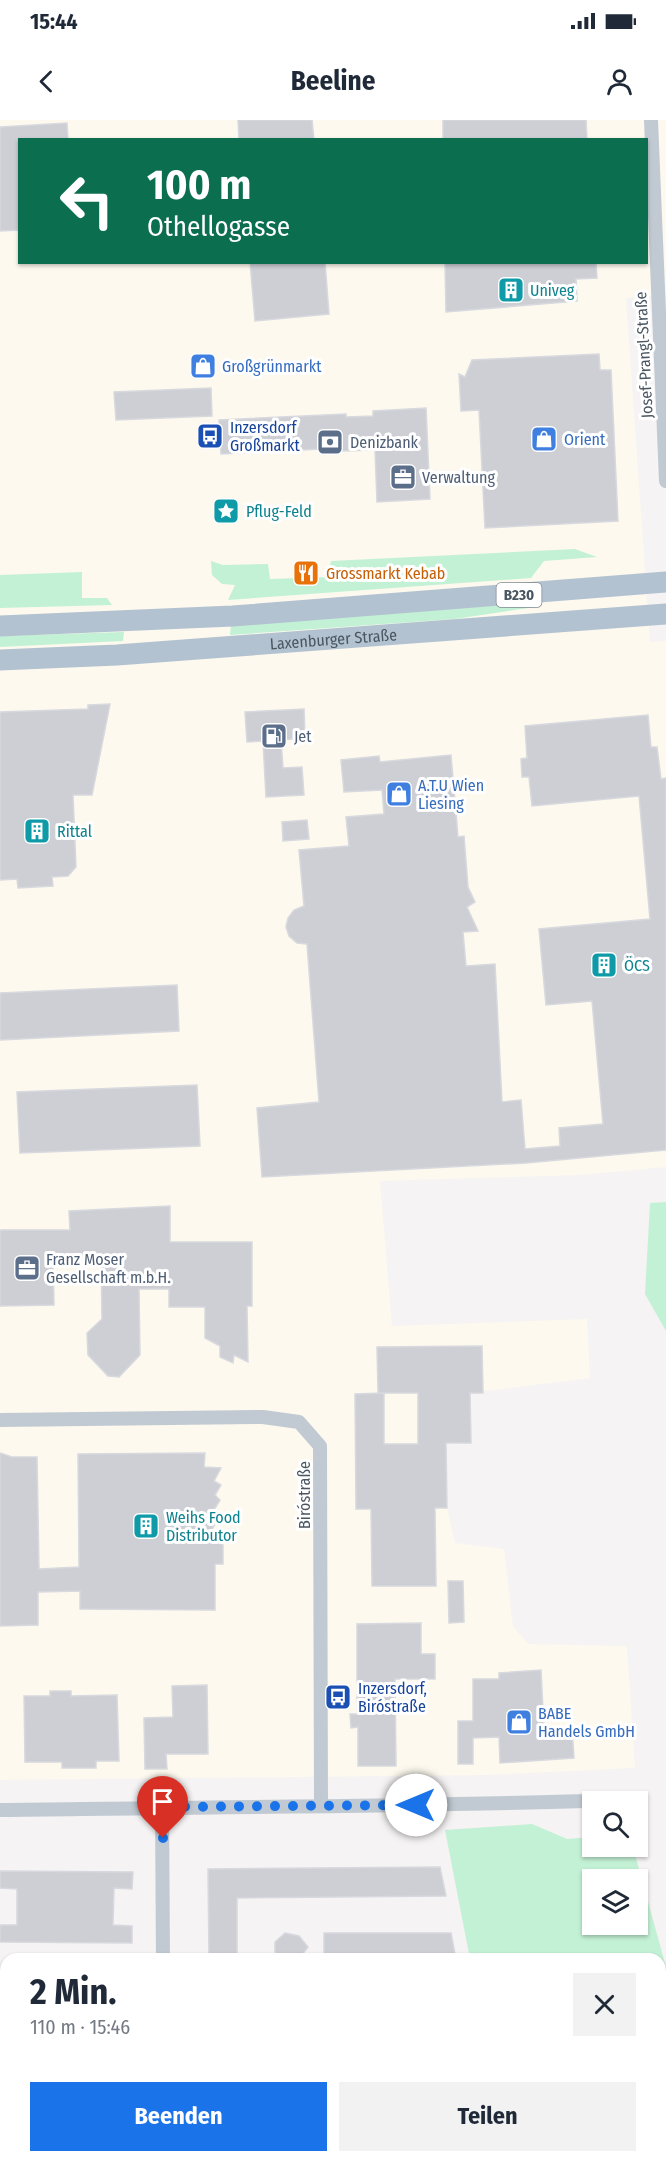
<!DOCTYPE html>
<html lang="de">
<meta charset="utf-8">
<style>
:root{--surface:#fff;--page:#f2f2f3;--text:#1f2937;--muted:#747a83;--accent:#1a73e8}
body{margin:0;font-family:"Fira Sans Condensed",sans-serif;background:var(--page);color:var(--text);height:100vh;display:flex;flex-direction:column;font-size:22px;white-space:nowrap}
*{box-sizing:border-box;margin:0}
p{font-size:20px;color:var(--muted)}
.icon{flex:none;width:33px;height:33px;fill:none;stroke:currentColor;stroke-width:2;stroke-linecap:round;stroke-linejoin:round}
.map{position:relative;flex:1;overflow:hidden}
.side{position:absolute;left:0px;top:1833px;width:666px;height:210px;display:flex;flex-direction:column;background:var(--surface);border-radius:18px 18px 0 0;box-shadow:0 2px 4px #0004}
.side>*{flex:none}
.hud{position:absolute;left:18px;top:18px;width:630px;height:126px;border-radius:0px;box-shadow:0 2px 4px #0004;background:#0b6e4f;color:#fff;overflow:hidden}
.buttons{position:absolute;left:582px;top:1671px;display:grid;gap:12px}
.buttons a{display:grid;place-items:center;width:66px;height:66px;border-radius:0px;background:var(--surface);box-shadow:0 2px 4px #0004;font-size:30px}
.pin{position:absolute;display:grid;place-items:center;width:51px;height:51px;color:#fff;margin:-62px -26px;border-radius:50% 50% 50% 0;rotate:-45deg;box-shadow:0 0 6px #0007}
.pin .icon{rotate:45deg}
.me{position:absolute;width:66px;margin:-33px;rotate:270deg;stroke-linejoin:round;filter:drop-shadow(0 0 4px #0008)}
.turn{display:flex;align-items:center;gap:21px;height:126px;padding:0 30px;font-size:27px}
.turn .icon{width:78px;height:78px;stroke-width:2.5}
.turn b{display:block;font-size:42px;line-height:51px}
.round{display:grid;place-items:center;flex:none;width:63px;height:63px;border-radius:0px;background:var(--page)}
.headline{display:flex;align-items:center;justify-content:space-between;height:102px;padding:0 30px}
h1{font-size:36px;font-weight:700;line-height:45px}
.cta{display:flex;gap:12px;margin-top:auto;padding:12px 30px}
.cta a{flex:1;height:69px;border-radius:0px;background:var(--accent);color:#fff;font-size:24px;font-weight:700;line-height:69px;text-align:center}
.cta a+a{background:var(--page);color:var(--text)}
.status{display:flex;justify-content:space-between;align-items:center;height:42px;padding:0 30px;background:var(--surface);direction:ltr}
.status svg{height:16px;fill:currentColor}
header{display:flex;justify-content:space-between;align-items:center;height:78px;padding:0 30px;background:var(--surface);font-size:27px;font-weight:700}
.map>svg:first-child{display:block}
.commercial{fill:#fdf9ef;fill-rule:evenodd}
.green{fill:#c3f1d5;fill-rule:evenodd}
.building{fill:#cdcfd5;stroke:#d7d9de;stroke-width:1.5}
.lines{fill:none;stroke-linecap:round;stroke-linejoin:round}
.minor{stroke:#c1cad2;stroke-width:14}
.primary{stroke:#b3c2d1;stroke-width:21}
.route{stroke:#1a73e8;stroke-width:10;stroke-dasharray:0 18}
.labels{text-anchor:middle;dominant-baseline:central;stroke-width:6;stroke-linejoin:round;paint-order:stroke}
.shield{fill:#fff;stroke:#808990;stroke-width:1.5}
.shield-label{font-size:15px;font-weight:bold;fill:#4a5661}
.culture-label{font-size:16px;fill:#0d838f;stroke:#fff;text-anchor:start}
.street-label{font-size:16px;fill:#4a5661;stroke:#fff}
.shop-label{font-size:16px;fill:#366cbe;stroke:#fff;text-anchor:start}
.transit-label{font-size:16px;fill:#164399;stroke:#fff;text-anchor:start}
.service-label{font-size:16px;fill:#4e5e75;stroke:#fff;text-anchor:start}
.food-label{font-size:16px;fill:#c56008;stroke:#fff;text-anchor:start}
</style>
<div class="status"><b>15:44</b><svg viewBox="0 0 49 12"><path d="M0 12V9h3v3zM5 12V6h3v6zM10 12V3h3v9zM15 12V0h3v12zM26 1h20v11H26zM47 4h2v5h-2z"/></svg></div>
<header><svg class="icon" aria-label="back" viewBox="0 0 24 24"><path d="M15 5l-7 7 7 7"/></svg>Beeline<svg class="icon" aria-label="person" viewBox="0 0 24 24"><circle cx="12" cy="8" r="4"/><path d="M4 21q1-7 8-7t8 7"/></svg></header>
<div class="map">
<svg width="666" height="2043" viewBox="0 0 666 2043">
<rect width="100%" height="100%" fill="#f5f3f3"/>
<path class="commercial" d="M 0,0 L 666,0 L 666,174 L 626,178 L 650,522 L 666,521 L 666,1047 L 580,1055 L 380,1061 L 392,1206 L 587,1199 L 590,1258 L 470,1273 L 471,1323 L 446,1324 L 447,1388 L 455,1423 L 504,1429 L 513,1506 L 528,1524 L 627,1526 L 635,1648 L 487,1655 L 0,1660 ZM 20,20 L 646,20 L 646,142 L 20,142 Z"/>
<g class="green">
<polygon points="575,429 597,437 544,441 531,458 228,480 235,465 222,464 212,455 211,441 223,445 268,444 270,459 328,457 331,441"/>
<polygon points="82,452 82,478 107,478 112,485 0,488 0,455"/>
<polygon points="535,483 535,487 455,499 230,515 231,504"/>
<polygon points="124,512 123,521 0,527 0,516"/>
<polygon points="666,1082 666,1211 645,1174 650,1083"/>
<path d="M 532,1704 L 567,1719 L 592,1717 L 592,1726 L 633,1727 L 666,1847 L 666,2043 L 509,2043 L 508,2037 L 660,2037 L 660,1839 L 470,1839 L 445,1710 ZM 592,1760 L 638,1760 L 638,1804 L 592,1804 Z"/>
</g>
<g class="building">
<polygon points="238,0 312,0 314,20 239,20"/>
<polygon points="443,0 586,0 587,20 443,20"/>
<polygon points="67,3 68,20 20,20 20,110 0,111 0,7"/>
<polygon points="250,142 325,142 329,194 255,201"/>
<polygon points="445,142 596,142 597,158 576,159 577,181 446,192"/>
<polygon points="599,234 600,250 611,250 618,401 485,408 479,290 461,291 459,254 465,257 472,240"/>
<polygon points="211,268 212,296 116,300 114,272"/>
<polygon points="426,288 430,379 377,382 375,330 342,331 342,328 221,334 219,300 346,294 346,297 373,296 373,291"/>
<polygon points="110,584 92,675 73,675 76,747 68,756 52,757 53,766 18,768 17,759 0,760 0,592 88,589 88,585"/>
<polygon points="304,589 305,618 281,620 283,648 302,647 304,675 266,677 263,621 247,622 245,592"/>
<polygon points="648,595 651,627 657,627 661,659 666,658 666,1030 526,1043 262,1057 257,988 319,982 307,824 297,823 289,816 286,807 288,798 294,790 304,786 299,730 349,726 346,697 384,694 382,670 344,672 341,640 379,636 380,642 451,635 458,717 464,716 468,767 475,782 467,787 478,811 463,812 466,846 495,844 502,982 521,980 525,1029 560,1026 559,1008 603,1004 592,881 546,885 539,809 650,799 639,676 532,686 529,657 522,657 521,639 527,638 525,606"/>
<polygon points="307,700 309,719 283,721 282,702"/>
<polygon points="177,865 179,911 0,920 0,873"/>
<polygon points="197,965 200,1026 20,1033 17,972"/>
<polygon points="170,1086 170,1122 252,1122 252,1186 247,1186 248,1242 234,1235 233,1243 220,1237 220,1226 205,1218 205,1187 169,1187 169,1169 139,1169 140,1235 119,1257 108,1256 88,1235 87,1213 102,1199 101,1138 53,1139 54,1185 0,1186 0,1110 70,1110 69,1091"/>
<polygon points="482,1226 483,1273 470,1273 471,1323 446,1323 447,1388 435,1388 436,1466 372,1466 371,1389 356,1389 355,1274 384,1273 384,1324 418,1324 418,1273 378,1273 377,1227"/>
<polygon points="0,1333 12,1337 37,1337 39,1449 79,1447 78,1334 205,1333 204,1347 221,1348 214,1361 221,1365 215,1375 220,1380 214,1390 221,1394 208,1416 223,1425 223,1444 215,1444 215,1490 80,1489 80,1471 38,1472 38,1505 0,1506"/>
<polygon points="448,1461 463,1461 464,1502 449,1503"/>
<polygon points="421,1503 421,1534 435,1534 435,1559 395,1559 396,1646 358,1646 358,1607 351,1608 350,1594 357,1594 357,1504"/>
<polygon points="541,1550 544,1609 572,1608 574,1638 500,1643 499,1617 473,1618 473,1644 458,1644 458,1601 473,1601 473,1559 499,1559 499,1553"/>
<polygon points="207,1565 208,1634 166,1634 167,1649 145,1649 144,1598 173,1597 172,1566"/>
<polygon points="50,1571 71,1571 71,1576 117,1575 119,1641 96,1641 96,1648 62,1648 62,1642 25,1642 24,1576 50,1576"/>
<polygon points="440,1747 446,1776 237,1778 237,1839 209,1839 208,1749"/>
<polygon points="0,1751 133,1752 132,1769 114,1768 113,1805 132,1806 132,1823 0,1822 0,1805 17,1805 17,1769 0,1768"/>
<polygon points="285,1813 299,1816 308,1827 299,1839 281,1839 275,1832 275,1822"/>
<polygon points="324,1813 451,1813 456,1839 324,1839"/>
</g>
<g class="lines">
<g class="minor">
<polyline points="651,0 666,361"/>
<polyline points="0,1300 263,1297 299,1302 320,1326 321,1684"/>
<polyline points="162,1687 163,1839"/>
<path d="M 0,1690 C 195,1687 391,1687 586,1681"/>
<polyline points="162,2043 162,2037"/>
</g>
<g class="primary">
<polyline points="0,506 233,496 666,462"/>
<path id="s1" d="M 0,540 L 117,535 L 666,494"/>
</g>
</g>
<g class="lines">
<polyline class="route" points="163,1718 162,1687 416,1685"/>
</g>
<defs>
<symbol id="building-square" viewBox="-11 -11 22 22"><rect x="-9" y="-9" width="18" height="18" rx="4" fill="#0f9aa8" stroke="#fff"/><path d="M-4-6H4V6H1V3H-1V6H-4ZM-2.5-4.3h1.7v1.8h-1.7ZM.8-4.3h1.7v1.8H.8ZM-2.5-1h1.7V.8h-1.7ZM.8-1h1.7V.8H.8Z" fill="#fff"/></symbol>
<symbol id="shop-square" viewBox="-11 -11 22 22"><rect x="-9" y="-9" width="18" height="18" rx="4" fill="#3f7fe0" stroke="#fff"/><path d="M-5-2.5h2.3a2.7 3.5 0 0 1 5.4 0H5L5.5 6h-11ZM-1.5-2.5h3a1.5 2.3 0 0 0-3 0Z" fill="#fff"/></symbol>
<symbol id="bus-square" viewBox="-11 -11 22 22"><rect x="-9" y="-9" width="18" height="18" rx="4" fill="#1a4fb4" stroke="#fff"/><path d="M-5-6H5V4H4V6H2V4H-2V6H-4V4H-5ZM-3.5-4V0h7V-4ZM-3.5 1.2v1.5H-2V1.2ZM2 1.2v1.5H3.5V1.2Z" fill="#fff"/></symbol>
<symbol id="bank-square" viewBox="-11 -11 22 22"><rect x="-9" y="-9" width="18" height="18" rx="4" fill="#5c6f8a" stroke="#fff"/><path d="M-6-4H6V4H-6ZM0-2.3a2.3 2.3 0 1 0 0 4.6a2.3 2.3 0 1 0 0-4.6Z" fill="#fff"/></symbol>
<symbol id="office-square" viewBox="-11 -11 22 22"><rect x="-9" y="-9" width="18" height="18" rx="4" fill="#5c6f8a" stroke="#fff"/><path d="M-6-3h4V-5.5h4V-3h4V5H-6ZM-1-4.5V-3h2v-1.5ZM-6 0V1H6V0Z" fill="#fff"/></symbol>
<symbol id="sight-square" viewBox="-11 -11 22 22"><rect x="-9" y="-9" width="18" height="18" rx="4" fill="#0f9aa8" stroke="#fff"/><path d="M0-6L1.8-2.2L6-1.7L2.9 1.2L3.7 5.4L0 3.3L-3.7 5.4L-2.9 1.2L-6-1.7L-1.8-2.2Z" fill="#fff"/></symbol>
<symbol id="restaurant-square" viewBox="-11 -11 22 22"><rect x="-9" y="-9" width="18" height="18" rx="4" fill="#e8710a" stroke="#fff"/><path d="M-5-6h1v4h1v-4h1v4h1v-4h1v5L-1.5 .5V6h-2V.5L-5-1ZM5-6V6H3V1.5H1.5Q1.5-4 5-6Z" fill="#fff"/></symbol>
<symbol id="fuel-square" viewBox="-11 -11 22 22"><rect x="-9" y="-9" width="18" height="18" rx="4" fill="#5c6f8a" stroke="#fff"/><path d="M-5.5-6h7V0h2V4h1.3V-2.5L3-4.5l.8-.8L6-3V5H2.5V1h-1V6h-7ZM-4.2-4.7v3.2H.2V-4.7Z" fill="#fff"/></symbol>
</defs>
<g fill-rule="evenodd">
<use href="#building-square" x="496" y="155" width="30" height="30"/>
<use href="#shop-square" x="188" y="231" width="30" height="30"/>
<use href="#bus-square" x="195" y="301" width="30" height="30"/>
<use href="#shop-square" x="529" y="304" width="30" height="30"/>
<use href="#bank-square" x="315" y="307" width="30" height="30"/>
<use href="#office-square" x="388" y="342" width="30" height="30"/>
<use href="#sight-square" x="211" y="376" width="30" height="30"/>
<use href="#restaurant-square" x="291" y="438" width="30" height="30"/>
<use href="#fuel-square" x="259" y="601" width="30" height="30"/>
<use href="#shop-square" x="384" y="659" width="30" height="30"/>
<use href="#building-square" x="22" y="696" width="30" height="30"/>
<use href="#building-square" x="589" y="830" width="30" height="30"/>
<use href="#office-square" x="12" y="1133" width="30" height="30"/>
<use href="#building-square" x="131" y="1391" width="30" height="30"/>
<use href="#bus-square" x="323" y="1562" width="30" height="30"/>
<use href="#shop-square" x="504" y="1587" width="30" height="30"/>
</g>
<g class="labels">
<rect class="shield" x="496.5" y="463" width="45" height="24" rx="4.5"/>
<g class="shield-label">
<text x="519" y="475">B230</text>
</g>
<g class="culture-label">
<text x="530" y="170">Univeg</text>
<text x="246" y="391">Pflug-Feld</text>
<text x="57" y="711">Rittal</text>
<text x="624" y="845">ÖCS</text>
<text x="166" y="1397">Weihs Food<tspan x="166" dy="18">Distributor</tspan></text>
</g>
<g class="street-label">
<text transform="translate(644 235) rotate(-93)">Josef-Prangl-Straße</text>
<text stroke="none"><textPath href="#s1" startOffset="334">Laxenburger Straße</textPath></text>
<text transform="translate(304 1375) rotate(-90)">Biróstraße</text>
</g>
<g class="shop-label">
<text x="222" y="246">Großgrünmarkt</text>
<text x="564" y="319">Orient</text>
<text x="418" y="665">A.T.U Wien<tspan x="418" dy="18">Liesing</tspan></text>
<text x="538" y="1593">BABE<tspan x="538" dy="18">Handels GmbH</tspan></text>
</g>
<g class="transit-label">
<text x="230" y="307">Inzersdorf<tspan x="230" dy="18">Großmarkt</tspan></text>
<text x="358" y="1568">Inzersdorf,<tspan x="358" dy="18">Biróstraße</tspan></text>
</g>
<g class="service-label">
<text x="350" y="322">Denizbank</text>
<text x="422" y="357">Verwaltung</text>
<text x="294" y="616">Jet</text>
<text x="46" y="1139">Franz Moser<tspan x="46" dy="18">Gesellschaft m.b.H.</tspan></text>
</g>
<g class="food-label">
<text x="326" y="453">Grossmarkt Kebab</text>
</g>
</g>
</svg>
<div class="buttons">
<a><svg class="icon" aria-label="search" viewBox="0 0 24 24"><circle cx="10" cy="10" r="6"/><path d="M15 15l6 6"/></svg></a>
<a><svg class="icon" aria-label="layers" viewBox="0 0 24 24"><path d="M12 4l9 5-9 5-9-5zM3 14l9 5 9-5"/></svg></a>
</div>
<div class="pin" style="left:163px;top:1718px;background:#d93025"><svg class="icon" aria-label="arrive" viewBox="0 0 24 24"><path d="M6 21V4h12l-3 4 3 4H6"/></svg></div>
<svg class="me" style="left:416px;top:1685px" viewBox="-20 -20 40 40"><circle r="19" fill="#fff"/><path d="M0-13L10 11 0 6-10 11z" fill="#1a73e8"/></svg>
<div class="hud">
<div class="turn"><svg class="icon" aria-label="left" viewBox="0 0 24 24"><path d="M17 20v-9H6M10 6l-5 5 5 5"/></svg><div><b>100 m</b>Othellogasse</div></div>
</div>
<section class="side">
<div class="headline"><div><h1>2 Min.</h1><p>110 m · 15:46</p></div><a class="round"><svg class="icon" aria-label="close" viewBox="0 0 24 24"><path d="M6 6l12 12M18 6L6 18"/></svg></a></div>
<div class="cta"><a>Beenden</a><a>Teilen</a></div>
</section>
</div>
